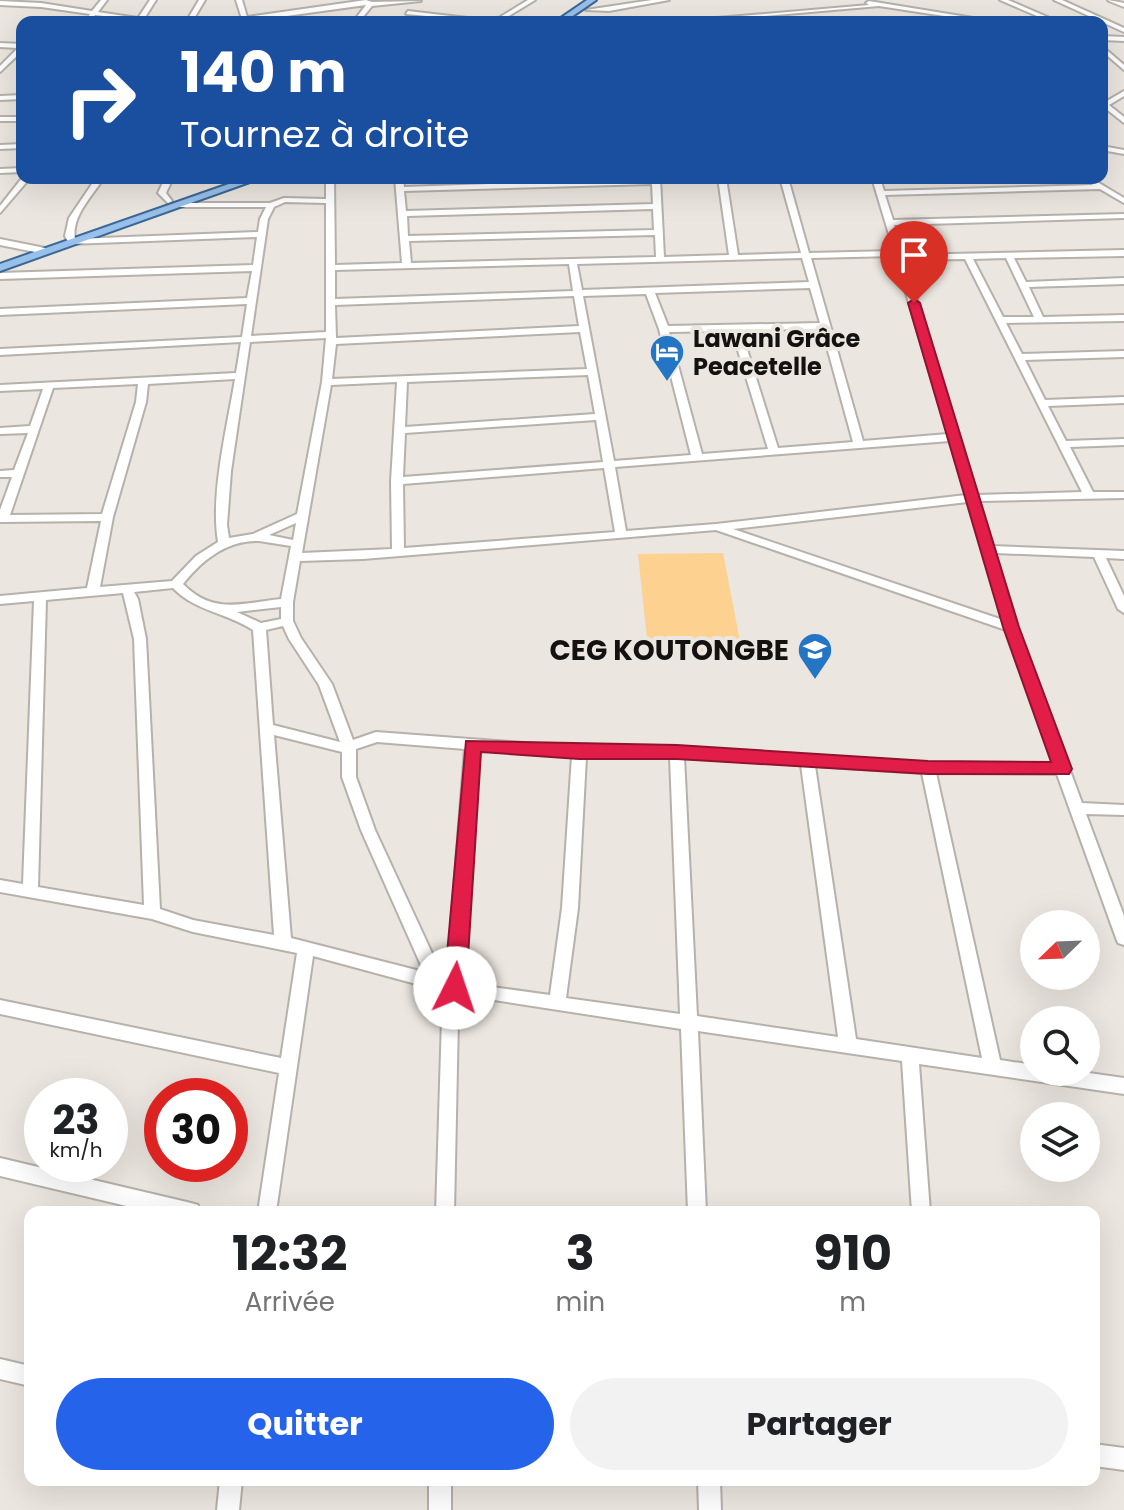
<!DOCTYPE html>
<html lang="fr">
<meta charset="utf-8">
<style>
:root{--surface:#fff;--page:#f2f2f2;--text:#202124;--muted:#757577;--accent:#2563eb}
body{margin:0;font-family:Poppins,sans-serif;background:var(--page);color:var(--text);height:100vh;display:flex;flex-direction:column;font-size:30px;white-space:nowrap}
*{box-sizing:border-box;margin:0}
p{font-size:26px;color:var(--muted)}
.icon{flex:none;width:44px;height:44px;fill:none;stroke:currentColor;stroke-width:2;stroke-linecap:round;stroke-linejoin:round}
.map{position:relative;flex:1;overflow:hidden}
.details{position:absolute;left:24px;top:1206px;width:1076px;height:280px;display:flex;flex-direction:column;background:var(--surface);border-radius:16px;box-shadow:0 8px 32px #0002}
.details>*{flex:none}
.banner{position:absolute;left:16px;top:16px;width:1092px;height:168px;border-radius:16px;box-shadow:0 8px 32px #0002;background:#1a4fa0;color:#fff;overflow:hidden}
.needle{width:52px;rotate:247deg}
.buttons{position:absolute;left:1020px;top:910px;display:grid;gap:16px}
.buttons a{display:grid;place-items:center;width:80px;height:80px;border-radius:50%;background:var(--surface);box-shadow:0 8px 32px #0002;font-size:40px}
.speed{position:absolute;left:24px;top:1078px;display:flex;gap:16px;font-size:40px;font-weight:700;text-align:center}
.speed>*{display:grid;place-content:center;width:104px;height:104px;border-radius:50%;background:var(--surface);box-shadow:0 8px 32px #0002;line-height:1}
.speed small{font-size:20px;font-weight:400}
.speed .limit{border:12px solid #d22;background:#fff;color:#111}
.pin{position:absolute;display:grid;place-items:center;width:68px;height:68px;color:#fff;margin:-82px -34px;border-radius:50% 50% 50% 0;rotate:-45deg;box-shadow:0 0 8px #0007}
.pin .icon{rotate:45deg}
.me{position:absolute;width:88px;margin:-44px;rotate:4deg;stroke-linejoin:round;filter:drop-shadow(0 0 6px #0008)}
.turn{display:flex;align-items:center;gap:28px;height:168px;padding:0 32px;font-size:36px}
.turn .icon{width:104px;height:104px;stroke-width:2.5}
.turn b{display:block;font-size:56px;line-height:68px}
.eta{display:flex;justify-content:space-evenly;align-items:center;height:136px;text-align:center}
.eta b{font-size:48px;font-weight:700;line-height:56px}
.button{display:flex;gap:16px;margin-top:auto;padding:16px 32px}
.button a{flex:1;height:92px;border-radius:48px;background:var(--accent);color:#fff;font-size:32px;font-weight:700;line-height:92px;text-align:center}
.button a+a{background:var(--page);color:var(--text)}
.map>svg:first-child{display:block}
.green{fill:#fdd190}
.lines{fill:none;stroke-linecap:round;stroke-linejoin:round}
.minor-casing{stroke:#b6b1aa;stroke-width:4}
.major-casing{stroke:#3c6895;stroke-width:4}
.minor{fill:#fff;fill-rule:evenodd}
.major{fill:#97c0eb;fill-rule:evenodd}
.route{fill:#e11d48;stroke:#92132f;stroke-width:2}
.labels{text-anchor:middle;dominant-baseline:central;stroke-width:8;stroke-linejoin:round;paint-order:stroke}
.far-poi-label{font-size:24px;font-weight:bold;fill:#141210;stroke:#ebe6df;text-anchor:start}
.poi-label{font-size:28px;font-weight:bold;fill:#141210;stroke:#ebe6df;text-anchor:end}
</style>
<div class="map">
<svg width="1124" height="1510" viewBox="0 0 1124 1510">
<rect width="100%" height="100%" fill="#ebe6df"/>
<polygon class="green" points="723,553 743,657 649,658 638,554"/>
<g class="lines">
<defs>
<g id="minor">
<polygon points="101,0 107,0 98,12 138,18 150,0 156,0 144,19 156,22 95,15 90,22 84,22 90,14 41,7 0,5 0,1 41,3 92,11"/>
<polygon points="199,0 205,0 192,22 186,22"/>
<polygon points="236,0 242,0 247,17 366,0 372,2 421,1 372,6 359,22 353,22 366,5 243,22"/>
<polygon points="528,0 535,0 499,22 492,22"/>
<polygon points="652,0 669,0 609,11 586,10"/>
<polygon points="1000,0 1008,0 1059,22 1051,22"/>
<polygon points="1054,0 1062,0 1124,28 1124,32"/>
<polygon points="1108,0 1124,3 1124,7 1109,1"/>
<polygon points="869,1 998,22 983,22 879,6 696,22 670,22 869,5 866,3"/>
<polygon points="408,11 485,20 488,22 406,14"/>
<polygon points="398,18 400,21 373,22 376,20"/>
<polygon points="1102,36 1124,37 1124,41 1102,40"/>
<polygon points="0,43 22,44 22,51 0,72 0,66 18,48 0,47"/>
<polygon points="1102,46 1124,65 1124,70 1102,51"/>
<polygon points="1124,91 1124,96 1109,105 1124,117 1124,123 1105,108 1102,109 1102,104"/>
<polygon points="22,95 22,99 0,100 0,96"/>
<rect x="0" y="117" width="22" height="4"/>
<polygon points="22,144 22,148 0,149 0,145"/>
<polygon points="1102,146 1124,150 1124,154 1102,150"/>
<polygon points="22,168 22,172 0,173 0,169"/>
<polygon points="22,178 30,178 0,213 0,206"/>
<path d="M 96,178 L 104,178 C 92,196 71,217 75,239 L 258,232 L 260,219 L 266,207 L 177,207 L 173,205 L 177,203 L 270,203 L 284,198 L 326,199 L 326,178 L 334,178 L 335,265 L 402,263 L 395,178 L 403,178 L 404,187 L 660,178 L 664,257 L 729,255 L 718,178 L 726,178 L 738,255 L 801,253 L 780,178 L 788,178 L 809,253 L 894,251 L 872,178 L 880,178 L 884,191 L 1093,185 L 1090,182 L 1094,180 L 1124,198 L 1124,203 L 1100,189 L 885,195 L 893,220 L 1124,214 L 1124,218 L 894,225 L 904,255 L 1124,250 L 1124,256 L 1014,258 L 1026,282 L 1124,278 L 1124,284 L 1029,287 L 1043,317 L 1124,315 L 1124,321 L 1006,323 L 1022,354 L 1124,351 L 1124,357 L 1025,360 L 1045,400 L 1124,397 L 1124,403 L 1048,406 L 1066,441 L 1124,439 L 1124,445 L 1070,447 L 1093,492 L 1124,492 L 1124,498 L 979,501 L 992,546 L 1124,551 L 1124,559 L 1106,558 L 1124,596 L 1124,613 L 1118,609 L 1094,557 L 995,553 L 1017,627 L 1082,803 L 1124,805 L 1124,815 L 1086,814 L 1124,916 L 1124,945 L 1118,943 L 1116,938 L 1057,774 L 936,773 L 1000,1060 L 1034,1065 L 1034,1072 L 1082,1072 L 1124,1078 L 1124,1094 L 919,1064 L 930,1212 L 912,1212 L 902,1061 L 698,1031 L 706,1212 L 688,1212 L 681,1029 L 449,993 L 458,1019 L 454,1212 L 436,1212 L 442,1019 L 431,988 L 313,956 L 276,1212 L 258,1212 L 279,1073 L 0,1014 L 0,1000 L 281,1058 L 297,953 L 193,932 L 152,919 L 0,892 L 0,880 L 23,884 L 34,601 L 0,604 L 0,596 L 87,588 L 101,521 L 0,522 L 0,510 L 12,477 L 0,477 L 0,471 L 14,470 L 28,433 L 0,434 L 0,428 L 30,426 L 43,389 L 0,391 L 0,385 L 236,373 L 241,342 L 0,355 L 0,349 L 242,337 L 247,304 L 0,315 L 0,309 L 247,298 L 252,271 L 0,279 L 0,273 L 253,265 L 257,237 L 69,244 L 65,236 L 69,218 ZM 652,184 L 653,204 L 406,211 L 404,191 ZM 285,202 L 326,203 L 326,332 L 251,336 L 268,219 L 274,207 ZM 653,209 L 654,230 L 408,236 L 407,216 ZM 655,235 L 656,257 L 411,263 L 409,241 ZM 895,256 L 948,434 L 863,441 L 811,258 ZM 802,258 L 809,282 L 582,290 L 577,264 ZM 1006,258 L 1034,317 L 1003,317 L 973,259 ZM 965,259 L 1082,492 L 977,495 L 905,260 ZM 569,264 L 573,291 L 335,299 L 335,270 ZM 810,288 L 820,323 L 668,326 L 655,293 ZM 646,294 L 659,329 L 691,455 L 614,461 L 583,296 ZM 574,296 L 579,326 L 336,338 L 335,305 ZM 822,329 L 853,442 L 778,448 L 741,330 ZM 732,331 L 768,449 L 702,454 L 669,332 ZM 580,332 L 587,369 L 332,379 L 336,344 ZM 326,338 L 322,382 L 297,514 L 253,534 L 229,538 L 227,525 L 231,471 L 250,342 ZM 588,375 L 595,414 L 405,427 L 407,382 ZM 235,379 C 227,428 210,494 218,542 L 196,556 L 172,581 L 100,587 L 113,517 L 146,402 L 148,384 ZM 397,382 L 391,481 L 392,549 L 302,553 L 331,385 ZM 138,384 L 136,402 L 102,514 L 10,515 L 53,388 ZM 596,420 L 603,462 L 403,477 L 405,433 ZM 950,441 L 966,495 L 716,524 L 626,531 L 615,467 ZM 604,468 L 615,532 L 404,548 L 403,484 ZM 968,502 L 1003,620 L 733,529 ZM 296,523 L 293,540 L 269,535 ZM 716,530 L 1006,630 L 1054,764 L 928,763 L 677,747 L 579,747 L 376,732 L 353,740 L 332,684 L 301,638 L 293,621 L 293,602 L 300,561 L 363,559 ZM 259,541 L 291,546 L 281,599 C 243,603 213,615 183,584 C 202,560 227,540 259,541 ZM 173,588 C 195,611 227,613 253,630 L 274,935 L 193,920 L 160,909 L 146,639 L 138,599 L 134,592 ZM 123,593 L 134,639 L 144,905 L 38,887 L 46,600 ZM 281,607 L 281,619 L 261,623 L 237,612 ZM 283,626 L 289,639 L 319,685 L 340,742 L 273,725 L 266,630 ZM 274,735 L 342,752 L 342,777 L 361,830 L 424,972 L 291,938 ZM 377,742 L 465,749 L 447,978 L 443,977 L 375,830 L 356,777 L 356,749 ZM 479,750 L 572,756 L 562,908 L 550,995 L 464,983 ZM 586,757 L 670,757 L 680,1014 L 566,998 L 578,908 ZM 684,757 L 801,765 L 838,1037 L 697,1016 ZM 815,766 L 922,773 L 982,1058 L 856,1039 Z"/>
<polygon points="165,178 173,178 166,193 172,201 168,203 158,193"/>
<polygon points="0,239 45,248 49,251 45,254 0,245"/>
<polygon points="0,1158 191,1203 198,1205 200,1212 152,1212 0,1176"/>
<polygon points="0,1359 30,1366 30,1386 0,1379"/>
<polygon points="1094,1444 1124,1448 1124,1470 1094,1466"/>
<polygon points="220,1480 242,1480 239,1510 217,1510"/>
<rect x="429" y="1480" width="22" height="30"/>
<polygon points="698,1480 720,1480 721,1510 699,1510"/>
</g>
<g id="major">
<polygon points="587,0 596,0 564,22 555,22"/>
<polygon points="246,178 261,178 0,271 0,264"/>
</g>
</defs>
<use href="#minor" class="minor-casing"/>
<use href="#major" class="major-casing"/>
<use href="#minor" class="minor"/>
<use href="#major" class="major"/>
</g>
<polygon class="route" points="914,299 920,303 1019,627 1072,769 1069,774 928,774 677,759 579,759 481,752 466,988 463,994 455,997 448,994 444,988 466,741 677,745 928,761 1051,762 1003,627 908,303"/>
<defs>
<symbol id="hotel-pin" viewBox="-11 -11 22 30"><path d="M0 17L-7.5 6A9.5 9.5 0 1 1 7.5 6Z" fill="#2476c5" stroke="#ebe6df"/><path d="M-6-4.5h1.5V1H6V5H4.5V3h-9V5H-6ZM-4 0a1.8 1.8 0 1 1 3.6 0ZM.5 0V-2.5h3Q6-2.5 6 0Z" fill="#fff"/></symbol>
<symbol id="school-pin" viewBox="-11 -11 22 30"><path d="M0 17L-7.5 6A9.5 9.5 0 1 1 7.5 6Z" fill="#2476c5" stroke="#ebe6df"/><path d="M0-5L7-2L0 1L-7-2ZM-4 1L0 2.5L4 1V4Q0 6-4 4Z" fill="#fff"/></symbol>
</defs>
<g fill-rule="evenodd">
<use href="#hotel-pin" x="647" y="332" width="40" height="54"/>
<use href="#school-pin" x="795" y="630" width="40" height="54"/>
</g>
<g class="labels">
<g class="far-poi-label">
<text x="693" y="338">Lawani Grâce<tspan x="693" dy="28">Peacetelle</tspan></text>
</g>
<g class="poi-label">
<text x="789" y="650">CEG KOUTONGBE</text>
</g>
</g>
</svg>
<div class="buttons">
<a><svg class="needle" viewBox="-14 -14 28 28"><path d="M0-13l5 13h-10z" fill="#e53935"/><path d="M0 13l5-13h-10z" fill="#757577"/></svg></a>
<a><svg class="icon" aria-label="search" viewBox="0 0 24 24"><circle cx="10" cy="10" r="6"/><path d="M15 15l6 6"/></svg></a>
<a><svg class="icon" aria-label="layers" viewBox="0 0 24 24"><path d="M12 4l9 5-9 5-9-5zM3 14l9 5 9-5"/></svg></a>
</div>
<div class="speed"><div>23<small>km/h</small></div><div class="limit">30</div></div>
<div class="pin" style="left:914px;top:303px;background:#d93025"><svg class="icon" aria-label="arrive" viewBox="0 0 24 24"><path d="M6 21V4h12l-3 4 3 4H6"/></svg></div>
<svg class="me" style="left:455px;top:988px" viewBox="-20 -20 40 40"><circle r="19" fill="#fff"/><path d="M0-13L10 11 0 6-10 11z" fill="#e11d48"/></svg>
<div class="banner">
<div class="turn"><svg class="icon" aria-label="right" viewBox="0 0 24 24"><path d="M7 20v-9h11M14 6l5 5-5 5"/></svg><div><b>140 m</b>Tournez à droite</div></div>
</div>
<section class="details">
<div class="eta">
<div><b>12:32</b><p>Arrivée</p></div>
<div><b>3</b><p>min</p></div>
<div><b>910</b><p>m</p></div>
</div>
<div class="button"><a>Quitter</a><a>Partager</a></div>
</section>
</div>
